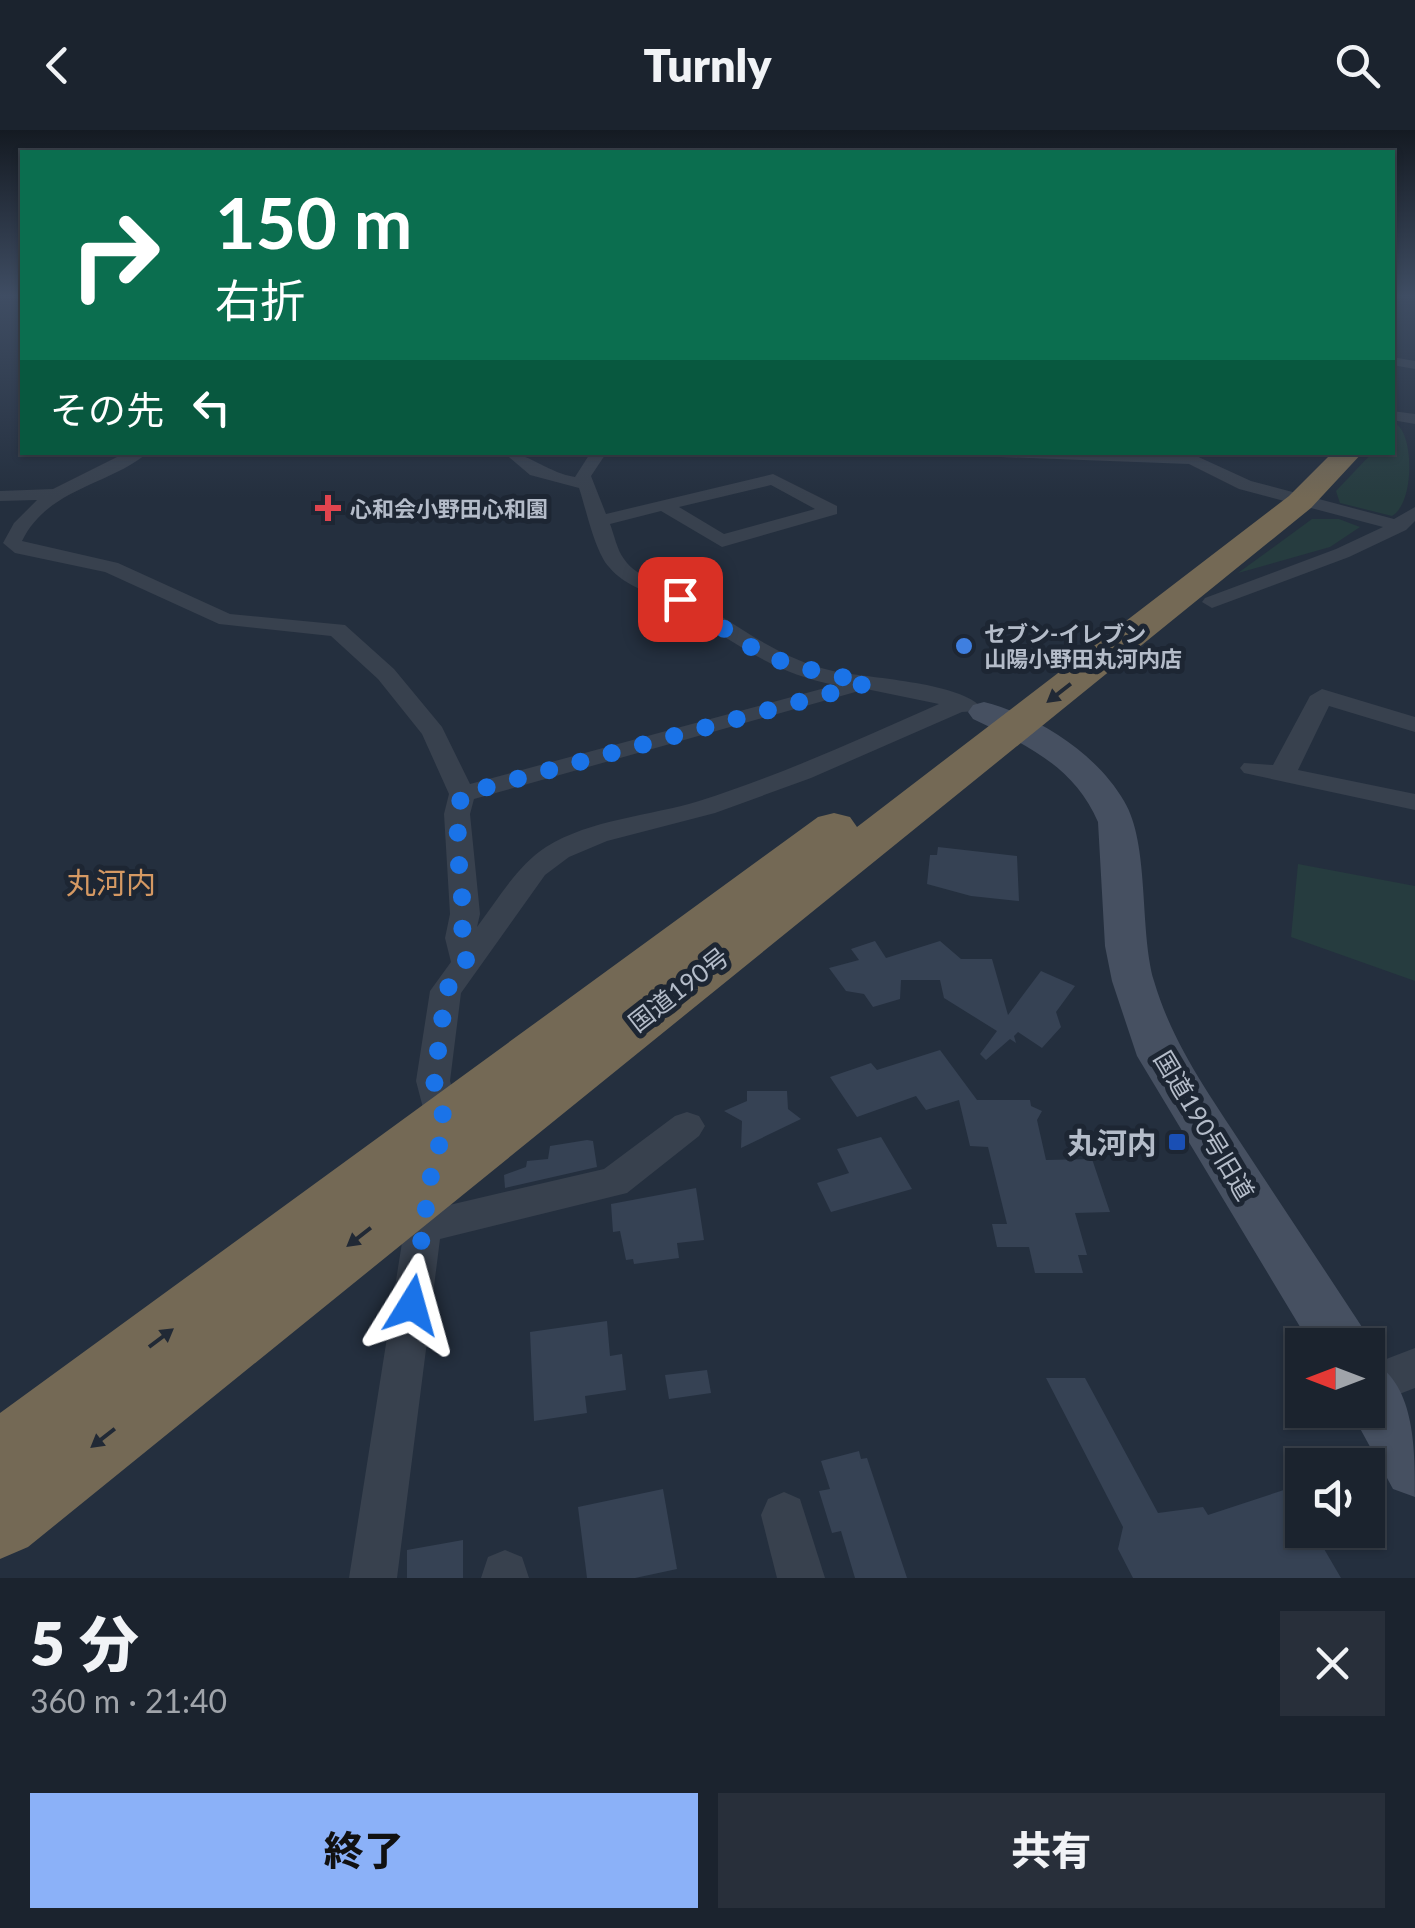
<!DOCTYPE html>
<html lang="ja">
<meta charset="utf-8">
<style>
:root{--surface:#1b232e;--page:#282f3a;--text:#f1f3f6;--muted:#a0a4aa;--line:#39404a;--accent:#8bb1f8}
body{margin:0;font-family:Lato,"Noto Sans JP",sans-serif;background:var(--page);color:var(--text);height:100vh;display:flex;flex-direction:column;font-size:38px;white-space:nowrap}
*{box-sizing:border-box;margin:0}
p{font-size:32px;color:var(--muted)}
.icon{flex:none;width:55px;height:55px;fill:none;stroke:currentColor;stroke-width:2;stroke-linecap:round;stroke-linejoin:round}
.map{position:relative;height:1448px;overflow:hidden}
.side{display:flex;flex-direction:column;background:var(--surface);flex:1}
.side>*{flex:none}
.guide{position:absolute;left:20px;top:20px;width:1375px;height:305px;border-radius:0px;box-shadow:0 2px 8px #0004,0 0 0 2px var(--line);background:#0b6e4f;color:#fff;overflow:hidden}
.needle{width:65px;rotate:270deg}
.tools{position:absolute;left:1285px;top:1198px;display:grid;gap:20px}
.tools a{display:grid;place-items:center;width:100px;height:100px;border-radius:0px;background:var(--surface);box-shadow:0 2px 8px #0004,0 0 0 2px var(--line);font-size:50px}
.pin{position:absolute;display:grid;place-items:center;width:85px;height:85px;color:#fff;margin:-42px;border-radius:20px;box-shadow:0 5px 15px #0006}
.me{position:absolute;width:110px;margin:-55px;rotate:8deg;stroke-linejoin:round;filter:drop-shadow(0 0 8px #0008)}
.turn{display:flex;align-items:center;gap:35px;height:210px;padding:0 30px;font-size:45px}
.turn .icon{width:130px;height:130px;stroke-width:2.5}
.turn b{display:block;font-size:70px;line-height:85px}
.then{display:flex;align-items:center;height:95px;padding:0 30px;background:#0003;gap:20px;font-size:38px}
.round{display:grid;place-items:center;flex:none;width:105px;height:105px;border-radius:0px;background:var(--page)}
.head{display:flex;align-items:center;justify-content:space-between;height:170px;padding:0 30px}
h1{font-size:60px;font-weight:800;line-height:75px}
.action{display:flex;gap:20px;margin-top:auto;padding:20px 30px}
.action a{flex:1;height:115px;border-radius:0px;background:var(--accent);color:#111;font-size:40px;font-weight:800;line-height:115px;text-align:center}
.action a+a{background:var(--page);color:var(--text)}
header{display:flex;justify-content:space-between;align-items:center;height:130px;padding:0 30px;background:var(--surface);font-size:45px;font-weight:800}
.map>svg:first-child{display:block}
.green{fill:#263c3f}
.building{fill:#364254}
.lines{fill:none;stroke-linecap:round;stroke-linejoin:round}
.street{fill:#38414e;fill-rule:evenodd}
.secondary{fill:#465061;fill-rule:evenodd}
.highway{fill:#746955;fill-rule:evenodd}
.oneway{fill:#212935}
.route{stroke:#1a73e8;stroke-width:18;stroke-dasharray:0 32.4}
.health-dot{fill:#e0444e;stroke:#1d2633;stroke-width:4}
.shop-dot{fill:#3f7fe0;stroke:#1d2633;stroke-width:4}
.transit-dot{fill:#1a4fb4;stroke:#1d2633;stroke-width:4}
.labels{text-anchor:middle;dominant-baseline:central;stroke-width:10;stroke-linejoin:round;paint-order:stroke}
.far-poi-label{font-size:22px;font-weight:bold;fill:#b4bcc9;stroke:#1d2633;text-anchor:start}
.street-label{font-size:25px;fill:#b4bcc9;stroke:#1d2633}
.quarter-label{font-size:30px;fill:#d59963;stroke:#1d2633}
.near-poi-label{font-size:30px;font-weight:bold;fill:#b4bcc9;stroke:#1d2633;text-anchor:end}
</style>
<header><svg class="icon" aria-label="back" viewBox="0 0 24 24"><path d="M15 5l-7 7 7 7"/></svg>Turnly<svg class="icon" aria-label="search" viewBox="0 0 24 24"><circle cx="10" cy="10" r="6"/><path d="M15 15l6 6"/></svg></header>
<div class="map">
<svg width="1415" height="1448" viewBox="0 0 1415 1448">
<rect width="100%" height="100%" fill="#242f3e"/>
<g class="green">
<path d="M 1393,292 C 1415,300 1415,373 1392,386 L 1340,373 L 1336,361 L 1372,323 L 1392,322 Z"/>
<polygon points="1312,389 1339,389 1360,397 1330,417 1238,443"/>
<polygon points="1298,734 1415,756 1415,851 1291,807"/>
</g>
<g class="building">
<polygon points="938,717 1017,726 1019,771 971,766 927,754 930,725 937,725"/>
<polygon points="875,811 886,828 940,811 961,829 992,829 1008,885 1041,841 1075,856 1056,882 1061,897 1042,918 1018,902 1014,906 1016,913 1010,909 986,930 980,924 997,901 944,868 940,850 901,850 900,869 873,877 864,864 846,861 829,838 859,830 851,819"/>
<polygon points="940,920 977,970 1030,970 1031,976 1042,981 1037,990 1046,1030 1092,1029 1110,1082 1075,1083 1087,1125 1078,1125 1083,1143 1035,1143 1029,1117 997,1117 992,1094 1007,1094 988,1017 970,1016 959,970 926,980 916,966 857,987 830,947 871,933 877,940"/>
<polygon points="747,961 787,961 788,979 801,989 741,1018 742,991 724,981 747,971"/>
<polygon points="881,1007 912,1059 831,1082 817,1053 849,1043 837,1019"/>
<polygon points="587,1010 593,1011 597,1037 505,1058 504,1045 526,1037 527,1031 548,1029 550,1016"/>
<polygon points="696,1058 704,1110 677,1113 679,1128 634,1134 633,1129 626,1130 620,1101 613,1102 611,1074"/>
<polygon points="607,1191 610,1226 622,1224 626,1260 585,1266 587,1283 534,1291 530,1202"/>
<polygon points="707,1240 711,1263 669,1269 665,1245"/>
<polygon points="1046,1248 1085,1248 1158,1383 1203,1377 1208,1385 1293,1357 1302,1371 1302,1400 1313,1400 1341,1448 1133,1448 1118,1419 1123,1397"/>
<polygon points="859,1321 861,1329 867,1328 907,1448 855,1448 841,1401 832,1403 819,1361 830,1359 821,1331"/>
<polygon points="663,1359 677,1439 635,1448 587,1448 578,1377"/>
<polygon points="463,1410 463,1448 407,1448 407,1420"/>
</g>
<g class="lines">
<g class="street">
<polygon points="1392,227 1415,231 1415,239 1392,235"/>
<polygon points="1392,281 1415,284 1415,294 1392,290"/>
<path d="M 127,322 L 149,322 C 108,356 48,358 22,411 L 118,433 L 230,484 L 345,495 L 394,539 L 442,597 L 470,654 L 836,555 C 770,543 731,509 676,476 C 655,463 626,458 609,437 C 595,422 586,379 579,358 L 530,345 L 503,322 C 528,322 548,343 575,347 L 591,322 L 607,322 L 591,346 L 606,384 L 773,344 L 837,376 L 837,384 L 722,417 L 661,381 L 610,394 C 614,404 617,420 624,429 C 638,450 670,455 690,467 C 738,495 777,528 833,541 C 867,548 957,552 980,576 L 976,581 L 962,582 L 811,648 L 715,683 L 607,711 L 569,727 L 545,745 L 461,863 L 450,951 L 463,993 L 455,1010 L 443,1014 L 431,1010 L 425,1000 L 427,993 L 416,951 L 430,861 L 451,832 L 445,808 L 450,784 L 444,684 L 449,664 L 422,604 L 378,549 L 331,506 L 219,494 L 105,442 L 15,423 L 3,413 L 14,393 L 37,370 L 0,371 L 0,361 L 53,359 ZM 771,355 L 815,379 L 724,404 L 679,377 ZM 866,559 L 939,574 C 860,609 781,645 699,671 C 650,686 591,689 546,717 C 517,736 498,769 477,797 L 480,784 L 470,684 L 474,669 Z"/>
<polygon points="992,322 1192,324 1251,351 1394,389 1415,377 1415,391 1406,400 1349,427 1212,478 1202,472 1205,468 1336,419 1383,397 1239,359 1189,334 1000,327"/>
<polygon points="1322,559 1415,587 1415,602 1329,576 1298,640 1415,664 1415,680 1244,643 1240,638 1244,633 1273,635 1310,566"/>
<polygon points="687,982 699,986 705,996 699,1006 627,1063 440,1109 397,1448 349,1448 410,1062 415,1051 428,1047 441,1051 446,1062 445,1076 604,1039 675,986"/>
<polygon points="1415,1218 1415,1258 1368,1276 1368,1236"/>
<polygon points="784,1362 800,1369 825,1448 777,1448 761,1385 768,1369"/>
<polygon points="505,1420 522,1427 529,1448 481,1448 488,1427"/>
</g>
<g class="secondary">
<path d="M 984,572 C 1038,586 1096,623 1124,671 C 1150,714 1139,799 1154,851 C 1173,916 1212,968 1248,1024 C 1286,1082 1324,1139 1362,1197 L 1370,1215 L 1368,1221 L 1368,1215 L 1311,1215 L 1137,926 L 1112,851 L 1105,816 L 1098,692 C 1074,636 1025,614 973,589 L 968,582 L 973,575 Z"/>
<path d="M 1368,1229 C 1415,1251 1415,1316 1415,1367 L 1393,1359 L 1350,1280 L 1368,1280 Z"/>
</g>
<polygon class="highway" points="1333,322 1363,322 1311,378 28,1417 0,1429 0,1283 818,687 834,683 850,687 857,697 1289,366"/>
</g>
<defs><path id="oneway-solid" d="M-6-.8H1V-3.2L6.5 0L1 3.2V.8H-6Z" transform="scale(2.5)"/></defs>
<g class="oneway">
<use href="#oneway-solid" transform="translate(1059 563) rotate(142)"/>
<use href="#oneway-solid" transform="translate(359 1107) rotate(142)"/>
<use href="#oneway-solid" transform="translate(161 1208) rotate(-37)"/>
<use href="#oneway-solid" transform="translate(103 1308) rotate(142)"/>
</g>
<linearGradient id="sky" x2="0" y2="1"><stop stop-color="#141a22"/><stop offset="0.45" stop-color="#3f4d63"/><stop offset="1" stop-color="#3f4d63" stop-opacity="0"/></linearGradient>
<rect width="1415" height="368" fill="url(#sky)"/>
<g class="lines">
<polyline class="route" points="412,1175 430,1050 445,993 434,951 446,861 466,830 460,808 466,784 460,759 457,684 462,664 868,553 790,535 754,519 680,469"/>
</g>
<path class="health-dot" d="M323 363h10v10h10v10h-10v10h-10v-10h-10v-10h10z"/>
<circle class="shop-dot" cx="964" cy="516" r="10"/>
<rect class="transit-dot" x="1167" y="1002" width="20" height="20" rx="5"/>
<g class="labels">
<g class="far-poi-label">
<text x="350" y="378">心和会小野田心和園</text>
<text x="984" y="503">セブン-イレブン<tspan x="984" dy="25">山陽小野田丸河内店</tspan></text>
</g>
<g class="street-label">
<text transform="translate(678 859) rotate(-38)">国道190号</text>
<text transform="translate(1205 995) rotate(59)">国道190号旧道</text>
</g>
<g class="quarter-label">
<text x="111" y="752">丸河内</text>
</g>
<g class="near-poi-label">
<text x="1157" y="1012">丸河内</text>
</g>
</g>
</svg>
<div class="tools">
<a><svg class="needle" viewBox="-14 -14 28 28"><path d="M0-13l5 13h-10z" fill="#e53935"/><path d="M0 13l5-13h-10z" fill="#a0a4aa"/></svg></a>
<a><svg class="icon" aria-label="sound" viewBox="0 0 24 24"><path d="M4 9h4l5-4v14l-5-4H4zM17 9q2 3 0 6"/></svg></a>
</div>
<div class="pin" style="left:680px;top:469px;background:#d93025"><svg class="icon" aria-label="arrive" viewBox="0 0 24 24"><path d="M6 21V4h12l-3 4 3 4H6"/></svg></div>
<svg class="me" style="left:412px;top:1175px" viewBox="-20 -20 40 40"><path d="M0-17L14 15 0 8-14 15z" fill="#1a73e8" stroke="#fff" stroke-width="4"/></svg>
<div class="guide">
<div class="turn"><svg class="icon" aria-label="right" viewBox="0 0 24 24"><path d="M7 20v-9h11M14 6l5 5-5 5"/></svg><div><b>150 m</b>右折</div></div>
<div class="then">その先<svg class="icon" aria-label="left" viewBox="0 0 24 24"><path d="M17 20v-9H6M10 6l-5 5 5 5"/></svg></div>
</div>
</div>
<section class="side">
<div class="head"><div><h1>5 分</h1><p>360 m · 21:40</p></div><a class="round"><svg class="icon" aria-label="close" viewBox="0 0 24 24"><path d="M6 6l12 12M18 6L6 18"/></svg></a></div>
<div class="action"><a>終了</a><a>共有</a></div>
</section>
